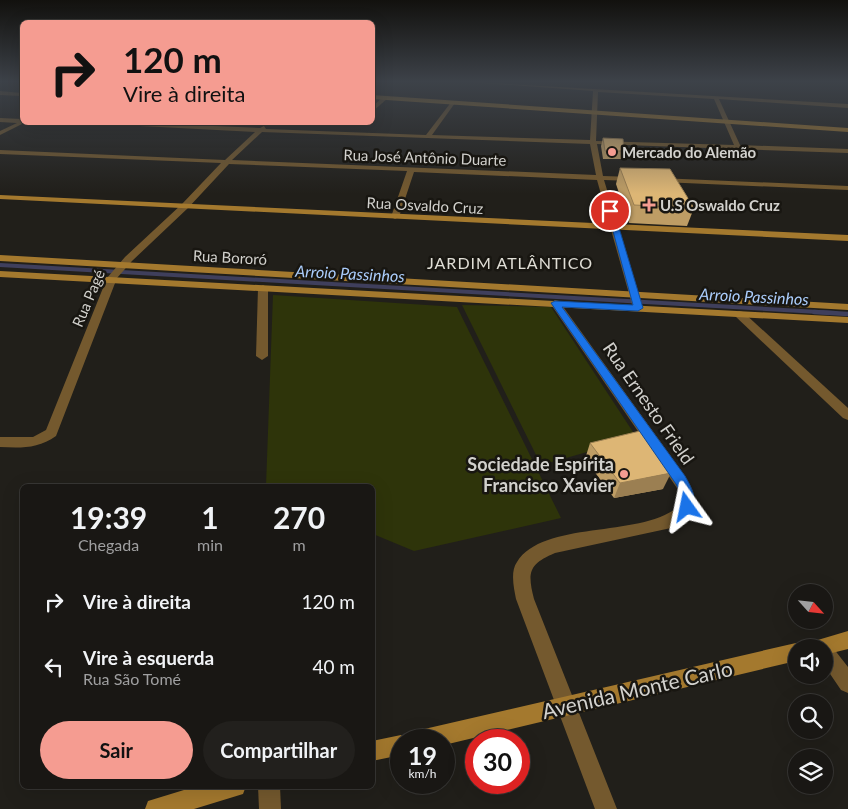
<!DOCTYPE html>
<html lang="pt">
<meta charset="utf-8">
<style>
:root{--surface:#191714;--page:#22201d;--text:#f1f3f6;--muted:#9f9fa0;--line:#373634;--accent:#f59c91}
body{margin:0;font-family:Lato,sans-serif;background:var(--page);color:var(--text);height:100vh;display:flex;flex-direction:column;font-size:19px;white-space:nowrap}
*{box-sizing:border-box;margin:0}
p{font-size:16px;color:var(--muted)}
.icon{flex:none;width:28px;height:28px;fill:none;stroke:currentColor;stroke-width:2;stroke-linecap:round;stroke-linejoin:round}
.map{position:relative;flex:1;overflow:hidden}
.side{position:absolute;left:20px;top:484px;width:355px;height:305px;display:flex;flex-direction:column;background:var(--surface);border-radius:8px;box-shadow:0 5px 20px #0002,0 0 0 1px var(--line)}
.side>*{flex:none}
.banner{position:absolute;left:20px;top:20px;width:355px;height:105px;border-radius:8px;box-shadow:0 5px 20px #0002,0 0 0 1px var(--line);background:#f59c91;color:#111;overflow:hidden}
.needle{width:32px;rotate:117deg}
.buttons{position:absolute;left:788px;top:584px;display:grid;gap:10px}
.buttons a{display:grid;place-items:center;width:45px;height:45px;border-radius:50%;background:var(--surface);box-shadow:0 5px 20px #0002,0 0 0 1px var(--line);font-size:25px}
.speed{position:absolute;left:390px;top:729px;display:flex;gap:10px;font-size:25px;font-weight:700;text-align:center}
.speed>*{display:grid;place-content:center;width:65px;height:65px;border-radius:50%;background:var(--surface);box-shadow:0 5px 20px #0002,0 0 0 1px var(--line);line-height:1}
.speed small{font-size:12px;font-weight:400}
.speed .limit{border:8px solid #d22;background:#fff;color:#111}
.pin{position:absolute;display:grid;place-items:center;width:42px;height:42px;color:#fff;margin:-21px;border:2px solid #fff;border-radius:50%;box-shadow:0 1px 5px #0007}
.me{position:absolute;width:55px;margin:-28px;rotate:348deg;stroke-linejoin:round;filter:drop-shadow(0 0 4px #0008)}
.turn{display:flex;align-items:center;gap:18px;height:105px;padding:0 20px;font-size:22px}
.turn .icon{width:65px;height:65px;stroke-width:2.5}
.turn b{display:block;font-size:35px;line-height:42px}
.eta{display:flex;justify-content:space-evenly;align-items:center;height:85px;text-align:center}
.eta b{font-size:30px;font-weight:700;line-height:35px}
.button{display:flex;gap:10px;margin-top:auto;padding:10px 20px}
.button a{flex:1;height:58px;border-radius:30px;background:var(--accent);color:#111;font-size:20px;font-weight:700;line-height:58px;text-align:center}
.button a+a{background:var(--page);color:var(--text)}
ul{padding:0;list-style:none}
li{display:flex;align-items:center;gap:15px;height:65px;padding:0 20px}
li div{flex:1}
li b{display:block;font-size:19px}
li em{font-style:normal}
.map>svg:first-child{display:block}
.green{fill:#2e340a}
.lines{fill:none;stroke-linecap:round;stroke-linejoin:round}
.stream-far1{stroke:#3f3f5c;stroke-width:4}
.stream{stroke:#3f3f5c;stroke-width:4.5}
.street{fill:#74592e;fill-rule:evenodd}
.secondary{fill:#a4792e;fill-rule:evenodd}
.wall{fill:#be9d65}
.shaded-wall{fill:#9b7f52}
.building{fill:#ddb675;stroke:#9b7f52}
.route{fill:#1a73e8;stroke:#114b97}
.poi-dot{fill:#f59c91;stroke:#181611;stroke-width:2}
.labels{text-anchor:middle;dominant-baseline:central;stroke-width:5;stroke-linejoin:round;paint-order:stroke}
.far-poi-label{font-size:15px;font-weight:bold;fill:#d2d1cd;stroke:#181611;text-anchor:start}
.far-street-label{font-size:15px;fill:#d2d1cd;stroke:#181611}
.far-neighbourhood-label{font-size:16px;letter-spacing:1px;fill:#e0ded6;stroke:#181611}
.far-water-label{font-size:16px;font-style:italic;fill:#abcdfc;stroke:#181611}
.street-label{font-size:18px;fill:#d2d1cd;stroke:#181611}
.poi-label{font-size:18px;font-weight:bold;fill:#d2d1cd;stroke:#181611;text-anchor:end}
.near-street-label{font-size:21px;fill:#d2d1cd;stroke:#181611}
</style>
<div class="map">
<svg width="848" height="809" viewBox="0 0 848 809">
<rect width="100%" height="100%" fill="#211f1a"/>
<g class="green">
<polygon points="273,295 457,307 561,518 414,551 373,534 372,486 266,486"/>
<polygon points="462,305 551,307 637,438 541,465"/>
</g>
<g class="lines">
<polyline class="stream-far1" points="0,265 836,313"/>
<polyline class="stream" points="814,312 848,314"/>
<g class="street">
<path d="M 456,81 L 848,104 L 848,108 L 719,99 L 740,145 L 848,149 L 848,153 L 597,144 L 603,176 L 634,177 L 638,179 L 634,181 L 604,180 L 643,308 L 638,311 L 633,308 L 597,180 L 414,172 L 399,217 L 395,219 L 391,217 L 407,171 L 229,164 L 188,208 L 132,261 L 117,278 L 56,436 C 38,449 20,448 0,447 L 0,437 L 33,437 L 46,430 L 107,278 L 125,257 L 182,204 L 221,163 L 0,154 L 0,150 L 225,160 L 255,132 L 64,122 L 119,122 L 260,128 L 264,126 L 266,129 L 426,135 L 452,101 L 455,103 L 432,135 L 590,140 L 593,91 ZM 598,92 L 714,99 L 734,145 L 596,141 ZM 262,132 L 590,144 L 596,175 L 232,160 Z"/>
<polygon points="0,91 22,93 22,96 0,95"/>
<polygon points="383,97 388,98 372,112 372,107"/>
<polygon points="0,118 22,119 22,122 26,122 0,135 0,131 17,123 0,122"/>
<polygon points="659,178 848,186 848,190 662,182 659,182"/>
<polygon points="263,285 268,288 268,356 262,360 256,356 258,288"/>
<path d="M 555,300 L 559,301 L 685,476 C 701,503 699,511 671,528 L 555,553 C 529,564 527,572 534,599 L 617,809 L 595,809 L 516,599 C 514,588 510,572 517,562 C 544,519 644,539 680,505 L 681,494 L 550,303 Z"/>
<polygon points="739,311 743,312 848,408 848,420 843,418 735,316 734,314"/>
<polygon points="824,641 830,644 848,667 848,693 841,690 824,665 824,648 816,648 818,644"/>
<polygon points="258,786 280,786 281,809 259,809"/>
</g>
<g class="secondary">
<polygon points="372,95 848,128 848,132 372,99"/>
<polygon points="0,195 848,235 848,241 0,199"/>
<polygon points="0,255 848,304 848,310 0,261"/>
<polygon points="0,271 848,317 848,323 0,277"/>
<polygon points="848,631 848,649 824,655 824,648 808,648 811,642"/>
<polygon points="796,643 803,648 796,648 796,661 444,745 444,740 410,740 413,733 420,730"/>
<polygon points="401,735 409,740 401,740 401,755 372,761 372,741"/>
<polygon points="197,786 246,786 243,794 194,809 145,809 148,801"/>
</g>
</g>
<g class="wall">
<polygon points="603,138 624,151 622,159 603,159 601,146"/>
<polygon points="620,168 694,208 687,226 629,223 616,184"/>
<polygon points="590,443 663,489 614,498 585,459"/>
</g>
<polygon class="shaded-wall" points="671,473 663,489 614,498 620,483"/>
<g class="building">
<polygon points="603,138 623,139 624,151 605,151"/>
<polygon points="620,168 670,169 694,208 634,205"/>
<polygon points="640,431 671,473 620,483 590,443"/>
</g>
<linearGradient id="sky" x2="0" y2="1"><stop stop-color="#12110e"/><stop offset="0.42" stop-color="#3d4249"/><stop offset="1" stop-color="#3d4249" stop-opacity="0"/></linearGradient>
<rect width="848" height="194" fill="url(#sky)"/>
<path class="route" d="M 607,209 L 614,211 L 643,308 L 638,311 L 562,307 L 685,476 C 691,487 698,498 692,511 L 687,513 L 682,511 L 680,507 L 681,494 L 676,484 L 551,303 L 555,301 L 633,305 Z"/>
<g class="poi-dot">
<circle cx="612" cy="152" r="5"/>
<path d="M646.5 197.5h5v5h5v5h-5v5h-5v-5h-5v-5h5z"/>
<circle cx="624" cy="474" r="5"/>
</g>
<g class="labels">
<g class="far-poi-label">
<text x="622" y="152">Mercado do Alemão</text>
<text x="660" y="205">U.S Oswaldo Cruz</text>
</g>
<g class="far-street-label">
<text transform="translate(425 157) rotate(2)">Rua José Antônio Duarte</text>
<text transform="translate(425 205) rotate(3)">Rua Osvaldo Cruz</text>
<text transform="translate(230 257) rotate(3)">Rua Bororó</text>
<text transform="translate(88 298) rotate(-67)">Rua Pagé</text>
</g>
<g class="far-neighbourhood-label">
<text x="510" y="262">JARDIM ATLÂNTICO</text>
</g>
<g class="far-water-label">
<text transform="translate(350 273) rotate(3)">Arroio Passinhos</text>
<text transform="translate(754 296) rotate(3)">Arroio Passinhos</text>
</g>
<g class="street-label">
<text transform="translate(649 403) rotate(55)">Rua Ernesto Frield</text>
</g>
<g class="poi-label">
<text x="614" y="464">Sociedade Espírita<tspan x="614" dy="21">Francisco Xavier</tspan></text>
</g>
<g class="near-street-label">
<text transform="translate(637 689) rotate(-13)">Avenida Monte Carlo</text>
</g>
</g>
</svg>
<div class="buttons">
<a><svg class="needle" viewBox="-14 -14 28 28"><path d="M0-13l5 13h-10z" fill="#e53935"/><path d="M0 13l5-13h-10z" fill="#9f9fa0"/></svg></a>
<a><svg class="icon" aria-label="sound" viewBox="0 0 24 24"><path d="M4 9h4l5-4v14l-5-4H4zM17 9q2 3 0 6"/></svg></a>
<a><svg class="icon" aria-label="search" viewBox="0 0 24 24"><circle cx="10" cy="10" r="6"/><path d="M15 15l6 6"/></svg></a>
<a><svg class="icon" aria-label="layers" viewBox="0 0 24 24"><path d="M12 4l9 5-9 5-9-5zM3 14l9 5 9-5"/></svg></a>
</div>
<div class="speed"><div>19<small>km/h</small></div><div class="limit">30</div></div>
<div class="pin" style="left:610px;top:211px;background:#d93025"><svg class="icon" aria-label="arrive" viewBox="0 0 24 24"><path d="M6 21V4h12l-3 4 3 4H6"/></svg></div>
<svg class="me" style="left:687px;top:507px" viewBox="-20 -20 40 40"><path d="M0-17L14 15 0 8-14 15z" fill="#1a73e8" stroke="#fff" stroke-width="4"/></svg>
<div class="banner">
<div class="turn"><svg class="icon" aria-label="right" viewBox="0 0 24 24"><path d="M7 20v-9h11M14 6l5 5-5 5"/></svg><div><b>120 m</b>Vire à direita</div></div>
</div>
<section class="side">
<div class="eta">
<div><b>19:39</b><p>Chegada</p></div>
<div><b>1</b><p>min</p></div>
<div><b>270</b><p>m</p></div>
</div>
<ul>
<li><svg class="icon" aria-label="right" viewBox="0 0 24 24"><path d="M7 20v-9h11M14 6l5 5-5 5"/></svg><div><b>Vire à direita</b></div><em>120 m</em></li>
<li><svg class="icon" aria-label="left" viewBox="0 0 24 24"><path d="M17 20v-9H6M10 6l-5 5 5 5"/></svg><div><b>Vire à esquerda</b><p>Rua São Tomé</p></div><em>40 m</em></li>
</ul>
<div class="button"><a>Sair</a><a>Compartilhar</a></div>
</section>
</div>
